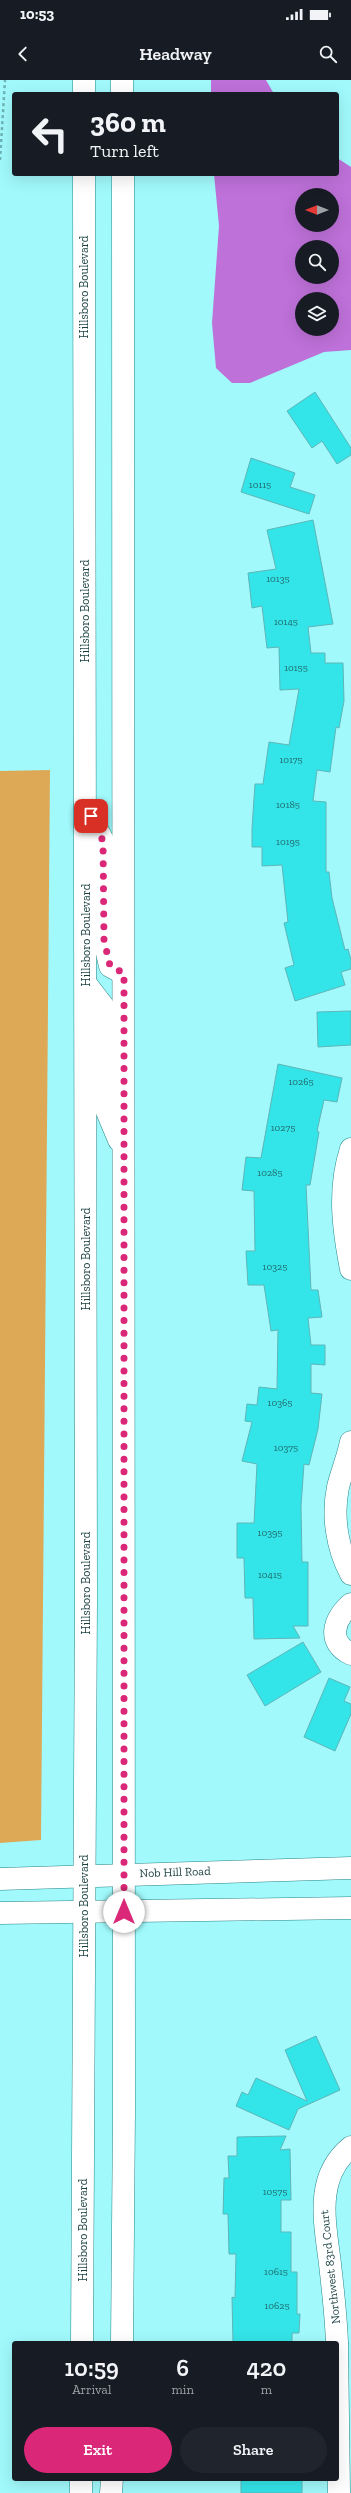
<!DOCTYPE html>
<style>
:root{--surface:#171b24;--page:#20242c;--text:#f1f3f6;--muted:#9ea1a6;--accent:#db2777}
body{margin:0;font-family:"Zilla Slab",serif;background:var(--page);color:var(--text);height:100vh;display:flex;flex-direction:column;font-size:15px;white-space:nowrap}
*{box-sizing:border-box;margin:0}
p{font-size:13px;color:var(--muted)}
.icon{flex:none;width:22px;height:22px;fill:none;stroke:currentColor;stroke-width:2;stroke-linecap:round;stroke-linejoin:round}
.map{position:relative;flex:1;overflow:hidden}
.side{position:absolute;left:12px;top:2261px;width:327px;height:140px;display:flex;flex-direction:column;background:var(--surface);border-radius:4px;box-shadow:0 4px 16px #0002}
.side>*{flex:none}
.banner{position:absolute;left:12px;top:12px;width:327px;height:84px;border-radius:4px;box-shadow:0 4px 16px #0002;background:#171b24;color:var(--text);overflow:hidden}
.needle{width:26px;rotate:270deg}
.tools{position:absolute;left:295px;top:108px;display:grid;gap:8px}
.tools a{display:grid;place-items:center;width:44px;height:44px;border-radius:50%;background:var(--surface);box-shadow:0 4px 16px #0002;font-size:20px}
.pin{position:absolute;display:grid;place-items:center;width:34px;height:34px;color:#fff;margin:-17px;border-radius:8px;box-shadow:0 2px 6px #0006}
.me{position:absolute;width:44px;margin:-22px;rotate:0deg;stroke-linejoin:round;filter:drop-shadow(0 0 3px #0008)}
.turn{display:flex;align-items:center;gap:14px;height:84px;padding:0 12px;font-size:18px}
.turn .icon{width:52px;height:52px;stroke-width:2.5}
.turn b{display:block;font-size:28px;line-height:34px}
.eta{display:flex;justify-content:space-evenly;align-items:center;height:68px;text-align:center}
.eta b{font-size:24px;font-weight:600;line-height:28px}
.cta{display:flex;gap:8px;margin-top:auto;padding:8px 12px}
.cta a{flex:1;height:46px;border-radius:24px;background:var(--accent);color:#fff;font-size:16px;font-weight:600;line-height:46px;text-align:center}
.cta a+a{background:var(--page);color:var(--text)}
.status{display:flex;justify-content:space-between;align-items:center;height:28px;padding:0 20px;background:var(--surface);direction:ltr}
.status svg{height:11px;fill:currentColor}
header{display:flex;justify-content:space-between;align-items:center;height:52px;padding:0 12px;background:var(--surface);font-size:18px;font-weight:600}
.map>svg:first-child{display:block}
.green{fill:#dea956}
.water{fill:#be71d9;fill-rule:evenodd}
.building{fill:#33e4e8;stroke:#5eb6b8}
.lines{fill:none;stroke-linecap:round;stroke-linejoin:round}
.minor-casing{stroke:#278688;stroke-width:23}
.major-casing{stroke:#278688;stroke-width:23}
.path{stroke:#6eb3b5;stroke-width:2.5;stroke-dasharray:3 3;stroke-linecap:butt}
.minor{stroke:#fff;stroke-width:22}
.major{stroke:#fff;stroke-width:22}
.route{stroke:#db2777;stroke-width:7;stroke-dasharray:0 12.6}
.labels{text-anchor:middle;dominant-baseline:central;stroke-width:4;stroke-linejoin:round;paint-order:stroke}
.number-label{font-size:10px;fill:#20686a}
.street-label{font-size:12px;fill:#1a3f40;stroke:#fff}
</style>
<div class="status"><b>10:53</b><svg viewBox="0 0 49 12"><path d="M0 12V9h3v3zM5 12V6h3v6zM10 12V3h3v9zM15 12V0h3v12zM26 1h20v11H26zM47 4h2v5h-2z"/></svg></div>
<header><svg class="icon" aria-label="back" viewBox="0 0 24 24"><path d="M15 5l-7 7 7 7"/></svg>Headway<svg class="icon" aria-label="search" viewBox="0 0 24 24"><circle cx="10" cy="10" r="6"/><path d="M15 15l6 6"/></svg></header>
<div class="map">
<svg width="351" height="2413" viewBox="0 0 351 2413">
<rect width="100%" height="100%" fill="#a1f9fb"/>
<polygon class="green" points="50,690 41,1760 0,1763 0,691"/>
<g class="water">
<polygon points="211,0 266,0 274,14 211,14"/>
<path d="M 337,78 L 351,87 L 351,270 L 324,272 L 250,303 L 232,303 L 216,288 L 212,243 L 219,146 L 214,94 L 337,94 ZM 302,115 L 332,115 L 332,145 L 302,145 ZM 302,167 L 332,167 L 332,197 L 302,197 ZM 302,219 L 332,219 L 332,249 L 302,249 Z"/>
</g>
<g class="building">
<polygon points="315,312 351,368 351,375 337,384 322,361 312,368 287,331"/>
<polygon points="251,378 295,393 290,407 315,415 309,434 241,412"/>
<polygon points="313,440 333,544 308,547 311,573 325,573 325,583 343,583 344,621 339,648 336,647 330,692 317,690 313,721 326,722 326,792 329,792 332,818 345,870 348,869 351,880 351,889 341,892 345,905 295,921 285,888 294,885 284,843 288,842 282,785 262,786 262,767 252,767 252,749 255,704 263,704 269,662 289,665 299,609 280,610 279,567 267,568 262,526 252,528 248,493 276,489 267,450"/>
<polygon points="351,931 351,965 318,967 317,932"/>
<polygon points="278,984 342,998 337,1022 324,1020 317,1051 319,1052 310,1105 306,1105 311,1210 318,1210 322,1237 308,1238 311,1265 325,1265 325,1285 311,1284 311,1313 322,1314 318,1349 309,1385 304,1384 301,1426 302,1482 308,1482 308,1546 293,1546 300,1558 254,1559 253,1518 245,1518 244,1478 237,1478 237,1443 254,1443 257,1384 242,1381 252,1342 245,1341 247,1324 257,1325 259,1307 277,1309 278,1250 271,1251 264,1205 248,1205 246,1171 255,1171 254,1111 242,1110 246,1077 261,1078"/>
<polygon points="303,1562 321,1592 265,1626 247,1595"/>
<polygon points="329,1598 350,1607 344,1621 351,1624 351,1634 335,1671 304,1657"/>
<polygon points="316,1956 340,2010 298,2029 289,2050 236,2026 242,2012 248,2015 256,1998 307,2021 285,1970"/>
<polygon points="286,2056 280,2070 290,2069 291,2120 281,2120 281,2152 291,2152 291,2192 297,2192 297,2234 300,2234 299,2253 292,2253 292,2263 233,2263 232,2217 235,2218 236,2174 229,2174 228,2134 223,2134 224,2098 229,2098 228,2076 237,2076 237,2057"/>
<rect x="241" y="2399" width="61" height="14"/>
</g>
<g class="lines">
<defs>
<g id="minor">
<polyline points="84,0 84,14"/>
<polyline points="122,0 122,14"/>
<polyline points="87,729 103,761 104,860 110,886 123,893"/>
<polyline points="86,904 103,926 104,1024 119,1060"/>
<path d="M 351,1069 C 338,1109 343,1148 351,1189"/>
<path d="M 351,1362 C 348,1377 342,1391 338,1407 C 332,1436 337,1468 351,1494"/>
<path d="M 351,1524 C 334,1539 326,1562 351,1574"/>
<polyline points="82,2263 86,1521 84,94"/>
<polyline points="122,2263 124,2033 123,94"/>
<path d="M 337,2263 C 336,2236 333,2210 330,2184 C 325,2142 314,2097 351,2067"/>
<polyline points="337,2265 339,2413"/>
<polyline points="81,2413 81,2399"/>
<polyline points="111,2413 112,2399"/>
</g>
<g id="major">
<polyline points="0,1799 351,1788"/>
<polyline points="0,1833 351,1828"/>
</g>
</defs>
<use href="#minor" class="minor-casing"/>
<use href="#major" class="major-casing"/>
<polyline class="path" points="0,80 5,0"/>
<use href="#minor" class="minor"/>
<use href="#major" class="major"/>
</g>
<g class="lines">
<polyline class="route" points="91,736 103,761 104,860 110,886 124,893 124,1832"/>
</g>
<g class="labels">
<g class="number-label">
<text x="260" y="405">10115</text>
<text x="278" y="499">10135</text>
<text x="286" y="542">10145</text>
<text x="296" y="588">10155</text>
<text x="291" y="680">10175</text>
<text x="288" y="725">10185</text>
<text x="288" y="762">10195</text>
<text x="301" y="1002">10265</text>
<text x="283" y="1048">10275</text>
<text x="270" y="1093">10285</text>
<text x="275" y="1187">10325</text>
<text x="280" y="1323">10365</text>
<text x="286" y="1368">10375</text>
<text x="270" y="1453">10395</text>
<text x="270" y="1495">10415</text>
<text x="275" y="2112">10575</text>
<text x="276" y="2192">10615</text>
<text x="277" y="2226">10625</text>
</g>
<g class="street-label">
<text transform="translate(84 207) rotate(-90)">Hillsboro Boulevard</text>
<text transform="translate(85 531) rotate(-90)">Hillsboro Boulevard</text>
<text transform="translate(86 855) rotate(-90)">Hillsboro Boulevard</text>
<text transform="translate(86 1179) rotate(-90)">Hillsboro Boulevard</text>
<text transform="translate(86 1503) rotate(-90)">Hillsboro Boulevard</text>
<text transform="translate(175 1792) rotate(-2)">Nob Hill Road</text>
<text transform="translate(84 1826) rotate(-90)">Hillsboro Boulevard</text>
<text transform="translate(83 2150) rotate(-90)">Hillsboro Boulevard</text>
<text transform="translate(330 2187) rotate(-96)">Northwest 83rd Court</text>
</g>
</g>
</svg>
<div class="tools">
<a><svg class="needle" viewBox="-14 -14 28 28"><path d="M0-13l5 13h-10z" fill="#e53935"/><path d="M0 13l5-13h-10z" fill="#9ea1a6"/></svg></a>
<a><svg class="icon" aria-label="search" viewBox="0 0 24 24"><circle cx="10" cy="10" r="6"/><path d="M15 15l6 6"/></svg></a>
<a><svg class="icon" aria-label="layers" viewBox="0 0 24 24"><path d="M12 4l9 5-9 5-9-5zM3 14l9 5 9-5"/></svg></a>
</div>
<div class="pin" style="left:91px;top:736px;background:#d93025"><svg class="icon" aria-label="arrive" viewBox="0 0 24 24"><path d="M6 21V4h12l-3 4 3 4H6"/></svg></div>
<svg class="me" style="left:124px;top:1832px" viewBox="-20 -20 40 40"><circle r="19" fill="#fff"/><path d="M0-13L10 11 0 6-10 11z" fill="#db2777"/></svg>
<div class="banner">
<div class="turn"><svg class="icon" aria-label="left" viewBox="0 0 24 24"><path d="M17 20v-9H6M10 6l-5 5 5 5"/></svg><div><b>360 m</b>Turn left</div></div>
</div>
<section class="side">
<div class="eta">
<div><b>10:59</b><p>Arrival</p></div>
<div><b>6</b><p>min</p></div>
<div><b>420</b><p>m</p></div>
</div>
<div class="cta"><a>Exit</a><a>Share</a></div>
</section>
</div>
